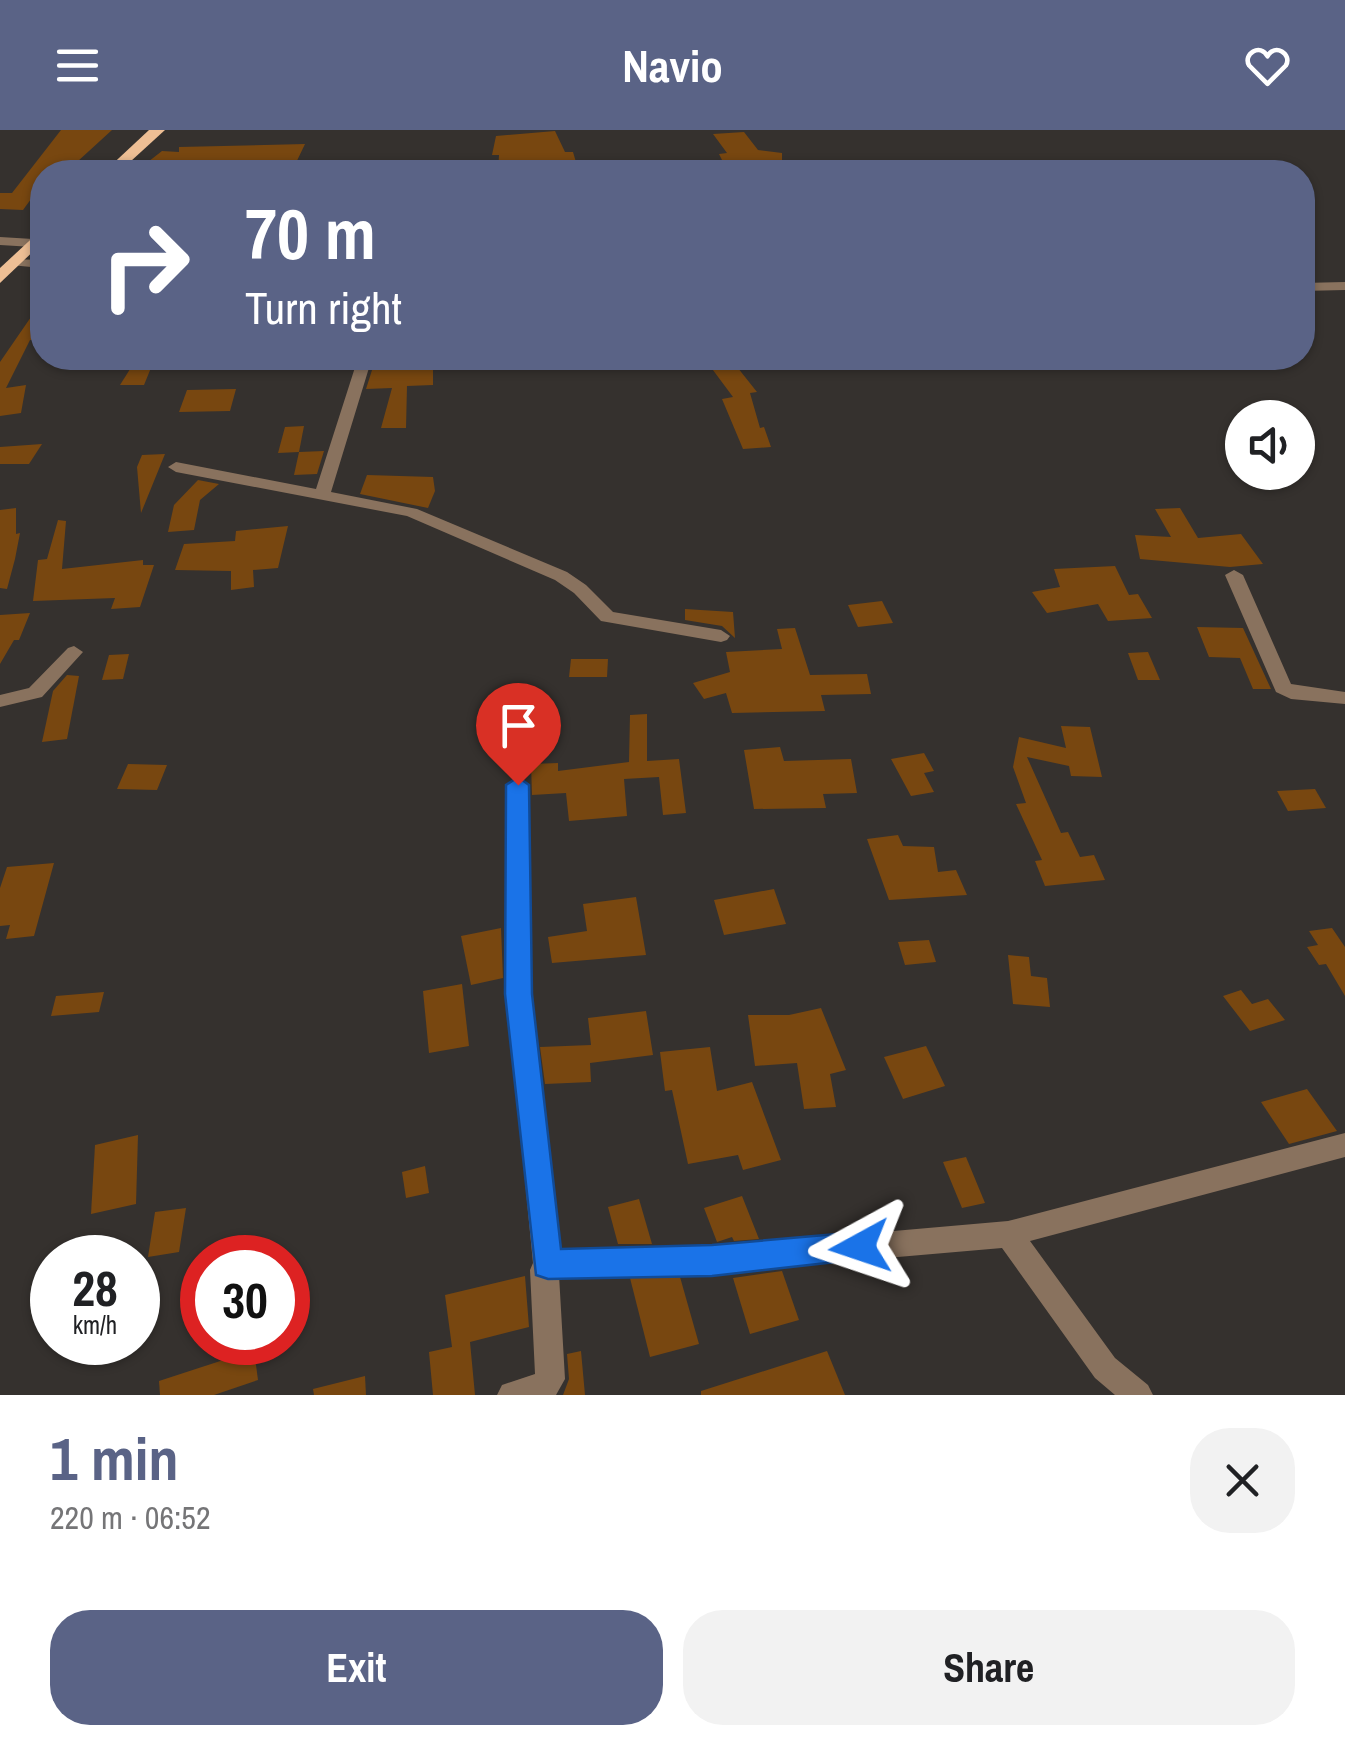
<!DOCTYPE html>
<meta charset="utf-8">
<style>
:root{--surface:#fff;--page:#f2f2f2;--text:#202124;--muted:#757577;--accent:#5a6386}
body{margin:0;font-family:"Archivo Narrow",sans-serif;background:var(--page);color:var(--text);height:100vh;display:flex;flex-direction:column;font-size:38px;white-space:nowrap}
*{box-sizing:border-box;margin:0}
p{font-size:32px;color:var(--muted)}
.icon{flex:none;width:55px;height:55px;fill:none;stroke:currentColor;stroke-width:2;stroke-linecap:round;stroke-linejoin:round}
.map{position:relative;height:1265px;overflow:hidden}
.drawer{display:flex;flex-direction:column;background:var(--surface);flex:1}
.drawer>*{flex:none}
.hud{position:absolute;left:30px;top:30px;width:1285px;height:210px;border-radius:40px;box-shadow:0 2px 8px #0004;background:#5a6386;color:#fff;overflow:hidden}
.buttons{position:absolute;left:1225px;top:270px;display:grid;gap:20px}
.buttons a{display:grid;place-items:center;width:90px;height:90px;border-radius:50%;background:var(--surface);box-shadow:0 2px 8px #0004;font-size:50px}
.speed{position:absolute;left:30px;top:1105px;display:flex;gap:20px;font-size:50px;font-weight:700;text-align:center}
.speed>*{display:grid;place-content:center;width:130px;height:130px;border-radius:50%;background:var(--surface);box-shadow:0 2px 8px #0004;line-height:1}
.speed small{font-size:25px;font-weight:400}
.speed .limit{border:15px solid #d22;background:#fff;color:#111}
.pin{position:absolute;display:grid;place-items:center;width:85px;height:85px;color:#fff;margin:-102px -42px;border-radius:50% 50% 50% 0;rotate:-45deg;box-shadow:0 0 10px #0007}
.pin .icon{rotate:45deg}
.me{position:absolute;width:110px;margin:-55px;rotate:265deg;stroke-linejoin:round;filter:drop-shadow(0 0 8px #0008)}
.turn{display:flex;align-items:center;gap:35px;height:210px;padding:0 50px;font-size:45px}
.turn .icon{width:130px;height:130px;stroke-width:2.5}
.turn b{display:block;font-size:70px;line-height:85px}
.round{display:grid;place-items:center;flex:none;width:105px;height:105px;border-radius:40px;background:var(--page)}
.overview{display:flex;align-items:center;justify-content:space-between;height:170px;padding:0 50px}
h1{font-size:60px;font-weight:700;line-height:75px;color:var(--accent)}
.button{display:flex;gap:20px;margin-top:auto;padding:20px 50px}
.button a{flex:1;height:115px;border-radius:40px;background:var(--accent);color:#fff;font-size:40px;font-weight:700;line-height:115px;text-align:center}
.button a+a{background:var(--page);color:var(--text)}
header{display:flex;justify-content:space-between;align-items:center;height:130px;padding:0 50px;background:var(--accent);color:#fff;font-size:45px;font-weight:700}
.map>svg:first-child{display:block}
.building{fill:#784710}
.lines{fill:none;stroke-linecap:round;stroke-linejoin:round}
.minor{fill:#89725e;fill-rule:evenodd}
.trunk{fill:#eebf95;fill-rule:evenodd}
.route{fill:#1a73e8;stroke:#114b97;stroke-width:2.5}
</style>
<header><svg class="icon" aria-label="menu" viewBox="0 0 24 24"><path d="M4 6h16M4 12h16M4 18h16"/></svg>Navio<svg class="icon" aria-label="heart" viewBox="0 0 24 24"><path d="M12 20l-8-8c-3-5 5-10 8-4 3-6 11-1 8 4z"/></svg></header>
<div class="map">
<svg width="1345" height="1265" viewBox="0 0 1345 1265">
<rect width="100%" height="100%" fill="#35312e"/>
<g class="building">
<polygon points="61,0 112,0 66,42 42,42 42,54 23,80 0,79 0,63 12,63"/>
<polygon points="555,1 565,22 573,22 578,39 498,42 499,25 492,25 496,6"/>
<polygon points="744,2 758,20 782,23 782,37 727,40 719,24 727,23 713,4"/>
<polygon points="305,14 294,37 283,42 135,42 162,21 179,22 179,17"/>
<polygon points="42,171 42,210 30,210 6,258 26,255 21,283 0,286 0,232"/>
<polygon points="137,228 155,228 144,255 120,255"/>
<polygon points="401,228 406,228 406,240 433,238 433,255 407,256 406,298 381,298 392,258 366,259 373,237 398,236"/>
<polygon points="704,228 730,228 757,262 750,263 760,298 764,297 771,317 743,319 722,269 733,267"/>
<polygon points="236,259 230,281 179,282 187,260"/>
<polygon points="304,296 299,322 278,323 285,297"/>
<polygon points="42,314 29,334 0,334 0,317"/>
<polygon points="324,321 317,344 294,345 299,322"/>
<polygon points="165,324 141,383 137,337 142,325"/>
<polygon points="367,345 433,347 435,361 428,378 360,364"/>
<polygon points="198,350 219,354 200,370 194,400 168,402 174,375"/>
<polygon points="16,378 16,404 20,403 15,429 7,459 0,458 0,380"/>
<polygon points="1180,378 1198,408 1241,404 1263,434 1230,437 1140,429 1135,405 1171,407 1155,379"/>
<polygon points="58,390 66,391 62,439 143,430 143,435 154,435 140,477 111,479 115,468 33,471 38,430 47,429"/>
<polygon points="288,396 278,438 253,440 254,457 231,460 231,441 175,440 184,414 235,411 236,401"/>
<polygon points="1115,436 1129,465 1138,464 1152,488 1108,491 1098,474 1047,483 1032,462 1060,457 1054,439"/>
<polygon points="882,471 893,493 858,497 848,475"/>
<polygon points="685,479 733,482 735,508 722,496 685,490"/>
<polygon points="30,483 19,510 14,510 0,534 0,485"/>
<polygon points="1197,497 1243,498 1271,559 1253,559 1240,528 1209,527"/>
<polygon points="795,498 810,545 867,544 871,564 821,565 825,581 732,583 726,563 704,569 693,553 730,542 726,522 782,519 777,499"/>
<polygon points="1148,522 1160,550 1138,550 1128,523"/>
<polygon points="129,524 123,549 102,550 109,525"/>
<polygon points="571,529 608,529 607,547 569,547"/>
<polygon points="67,545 79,546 67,609 42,612 53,561"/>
<polygon points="647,584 647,631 679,629 686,683 663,685 659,647 624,649 627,686 569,691 566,663 532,665 531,634 558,633 558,641 629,632 630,585"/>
<polygon points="1061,596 1090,597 1102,647 1071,646 1069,636 1027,627 1061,703 1068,702 1080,727 1094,725 1105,750 1045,756 1035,731 1042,730 1016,674 1026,673 1013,637 1019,607 1066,618"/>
<polygon points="780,617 784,631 851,629 857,663 823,664 826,678 754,679 744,620"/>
<polygon points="924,623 934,641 924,643 934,662 911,666 891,629"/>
<polygon points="128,634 167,635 157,660 117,659"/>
<polygon points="1315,659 1326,678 1288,681 1277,661"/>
<polygon points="898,705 903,716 934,717 938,742 956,740 967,765 889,770 867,709"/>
<polygon points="54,733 34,806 6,809 10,795 0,796 0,758 7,737"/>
<polygon points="774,759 786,794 724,805 714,770"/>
<polygon points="636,767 646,825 552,833 548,807 587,801 583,774"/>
<polygon points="501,798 503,848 471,855 461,806"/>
<polygon points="1332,798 1345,817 1345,866 1326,834 1319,835 1307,817 1318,815 1309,801"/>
<polygon points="929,810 936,832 905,835 898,812"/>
<polygon points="1008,825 1029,827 1031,846 1047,848 1050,877 1013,874"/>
<polygon points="462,854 469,916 429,923 423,861"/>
<polygon points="1241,860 1252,874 1268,869 1285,890 1250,901 1223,866"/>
<polygon points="104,862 99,882 51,886 56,866"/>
<polygon points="821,878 846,940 830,944 836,977 804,979 797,933 755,936 748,885 789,885"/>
<polygon points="646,881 653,925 590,933 591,952 545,954 540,917 591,915 588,888"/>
<polygon points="926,916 945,956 903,969 884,927"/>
<polygon points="710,917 717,961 752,952 781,1030 743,1040 738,1025 688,1034 672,960 665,961 660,922"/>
<polygon points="1307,959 1337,1001 1289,1014 1261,972"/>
<polygon points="138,1005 136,1074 91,1084 95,1015"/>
<polygon points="966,1027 985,1073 962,1078 943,1032"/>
<polygon points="425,1036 429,1063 406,1068 402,1042"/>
<polygon points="742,1066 759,1109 734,1111 732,1107 717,1112 704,1078"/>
<polygon points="639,1069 652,1114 618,1114 608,1077"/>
<polygon points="186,1078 179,1122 148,1127 155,1082"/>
<polygon points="782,1141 799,1190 750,1204 733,1148"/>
<polygon points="525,1146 529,1197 470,1212 475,1265 433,1265 429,1222 452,1217 445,1165"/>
<polygon points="680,1147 699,1214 650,1227 630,1148"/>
<polygon points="254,1220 258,1250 214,1265 160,1265 159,1251"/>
<polygon points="581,1221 585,1265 563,1265 569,1249 567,1224"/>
<polygon points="827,1221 845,1265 701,1265 701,1261"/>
<polygon points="365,1246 366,1265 314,1265 313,1259"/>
</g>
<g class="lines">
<g class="minor">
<polygon points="0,107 33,109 39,113 33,117 0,115"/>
<polygon points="10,129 42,130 42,138 10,135"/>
<polygon points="1345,152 1345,160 1302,161 1302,153"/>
<polygon points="358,228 372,228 331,362 417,379 567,442 586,455 613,482 721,500 730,506 727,510 721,512 601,491 574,463 555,450 407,386 176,342 168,337 176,332 316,359"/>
<polygon points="1234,440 1243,445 1291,554 1345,562 1345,574 1291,569 1276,562 1225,445"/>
<polygon points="74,516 83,522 42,567 0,577 0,565 29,558 68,518"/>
<polygon points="517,648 527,655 531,865 559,1119 712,1117 1008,1091 1345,1003 1345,1027 1030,1111 1115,1228 1148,1255 1153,1265 1115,1265 1095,1248 1002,1118 712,1143 559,1145 565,1249 556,1265 497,1265 502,1255 535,1244 530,1140 533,1133 507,865 507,655"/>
</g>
<g class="trunk">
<polygon points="149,0 165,0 119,42 104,42"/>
<polygon points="42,99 42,113 0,153 0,138"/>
</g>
</g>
<polygon class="route" points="518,647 529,655 532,864 561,1119 712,1115 860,1102 871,1107 875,1117 871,1128 712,1146 548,1149 536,1145 505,864 506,655"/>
</svg>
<div class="buttons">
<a><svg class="icon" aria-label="sound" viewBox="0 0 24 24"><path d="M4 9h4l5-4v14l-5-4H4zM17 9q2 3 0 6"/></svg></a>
</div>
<div class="speed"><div>28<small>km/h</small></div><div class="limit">30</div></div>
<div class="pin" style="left:518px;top:655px;background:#d93025"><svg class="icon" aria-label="arrive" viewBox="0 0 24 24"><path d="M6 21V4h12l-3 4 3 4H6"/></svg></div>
<svg class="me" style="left:860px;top:1117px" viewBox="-20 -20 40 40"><path d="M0-17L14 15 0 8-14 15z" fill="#1a73e8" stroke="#fff" stroke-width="4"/></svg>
<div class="hud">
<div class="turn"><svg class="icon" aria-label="right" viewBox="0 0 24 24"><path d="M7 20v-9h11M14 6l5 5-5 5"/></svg><div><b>70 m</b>Turn right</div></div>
</div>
</div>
<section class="drawer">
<div class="overview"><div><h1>1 min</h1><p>220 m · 06:52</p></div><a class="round"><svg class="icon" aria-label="close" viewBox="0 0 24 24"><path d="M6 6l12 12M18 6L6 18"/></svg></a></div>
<div class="button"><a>Exit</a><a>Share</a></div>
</section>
